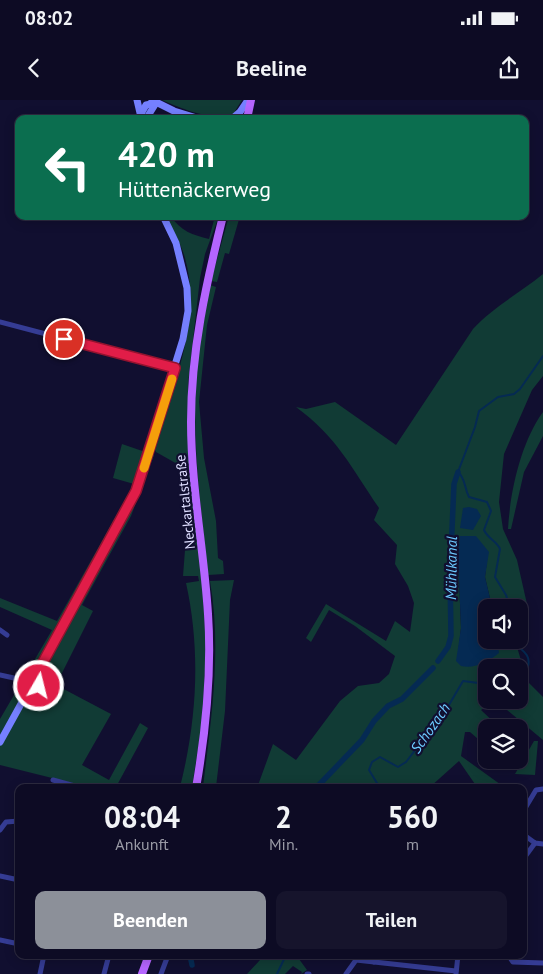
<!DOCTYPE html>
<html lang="de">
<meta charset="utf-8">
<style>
:root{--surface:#0d0b24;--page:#16142c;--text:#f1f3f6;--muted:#9a9ba6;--line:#2d2b41;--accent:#8c9099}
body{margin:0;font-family:"PT Sans",sans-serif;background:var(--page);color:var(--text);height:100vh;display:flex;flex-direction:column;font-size:19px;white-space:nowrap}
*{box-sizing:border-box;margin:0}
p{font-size:16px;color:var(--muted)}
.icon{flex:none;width:28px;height:28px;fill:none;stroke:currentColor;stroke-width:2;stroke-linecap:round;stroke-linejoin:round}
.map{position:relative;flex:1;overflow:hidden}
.drawer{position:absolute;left:15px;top:684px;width:512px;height:175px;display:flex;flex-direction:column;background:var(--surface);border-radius:10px;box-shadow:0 2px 12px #0003,0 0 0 1px var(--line)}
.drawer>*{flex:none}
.hud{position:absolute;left:15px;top:15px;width:514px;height:105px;border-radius:10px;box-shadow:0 2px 12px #0003,0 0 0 1px var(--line);background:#0b6e4f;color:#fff;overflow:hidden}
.buttons{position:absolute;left:478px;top:499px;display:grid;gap:10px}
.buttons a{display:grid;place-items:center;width:50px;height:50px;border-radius:10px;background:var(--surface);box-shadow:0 2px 12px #0003,0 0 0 1px var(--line);font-size:25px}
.pin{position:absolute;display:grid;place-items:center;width:42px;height:42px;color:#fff;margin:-21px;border:2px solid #fff;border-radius:50%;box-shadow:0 1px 5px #0007}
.me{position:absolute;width:55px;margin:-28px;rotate:8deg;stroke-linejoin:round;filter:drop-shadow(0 0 4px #0008)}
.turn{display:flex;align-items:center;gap:18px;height:105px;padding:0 20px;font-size:22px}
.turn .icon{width:65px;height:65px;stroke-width:2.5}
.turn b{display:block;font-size:35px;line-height:42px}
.eta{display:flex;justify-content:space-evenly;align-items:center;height:85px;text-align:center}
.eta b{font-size:30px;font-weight:600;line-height:35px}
.cta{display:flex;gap:10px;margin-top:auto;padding:10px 20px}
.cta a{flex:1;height:58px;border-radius:10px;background:var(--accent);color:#fff;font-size:20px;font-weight:600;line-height:58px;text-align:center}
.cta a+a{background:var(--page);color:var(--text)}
.status{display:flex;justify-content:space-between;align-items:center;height:35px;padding:0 25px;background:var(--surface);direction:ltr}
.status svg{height:14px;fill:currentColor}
header{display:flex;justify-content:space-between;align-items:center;height:65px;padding:0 20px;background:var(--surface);font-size:22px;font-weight:600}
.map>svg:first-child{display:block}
.green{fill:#113b35}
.water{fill:#052a53}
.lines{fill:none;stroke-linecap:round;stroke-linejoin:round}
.stream{stroke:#052a53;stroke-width:2}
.canal{stroke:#052a53;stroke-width:5.5}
.street{stroke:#353c94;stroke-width:5}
.secondary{stroke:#7580ff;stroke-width:7}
.primary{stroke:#b565ff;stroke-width:8}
.route-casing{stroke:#92132f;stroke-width:12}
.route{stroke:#e11d48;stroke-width:9}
.slow{stroke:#f59e0b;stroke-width:9}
.labels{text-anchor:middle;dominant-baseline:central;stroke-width:4.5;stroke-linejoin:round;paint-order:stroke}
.street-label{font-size:14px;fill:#dedeff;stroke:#110f30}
.water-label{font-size:15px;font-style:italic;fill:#6ccaff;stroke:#110f30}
</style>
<div class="status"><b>08:02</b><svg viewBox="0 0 49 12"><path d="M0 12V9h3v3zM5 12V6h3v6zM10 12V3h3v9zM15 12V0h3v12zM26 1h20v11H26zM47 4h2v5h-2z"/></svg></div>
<header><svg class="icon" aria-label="back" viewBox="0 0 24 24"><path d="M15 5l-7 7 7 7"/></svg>Beeline<svg class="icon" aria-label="share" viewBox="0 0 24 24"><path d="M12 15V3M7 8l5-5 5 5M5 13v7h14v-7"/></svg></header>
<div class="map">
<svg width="543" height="874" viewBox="0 0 543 874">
<rect width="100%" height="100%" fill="#110f30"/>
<g class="green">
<path d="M 162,0 L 242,0 L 235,11 L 236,13 C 218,24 180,8 162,0 Z"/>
<path d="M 165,116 L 171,116 C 180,131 193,135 209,139 L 215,116 L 219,116 L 205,154 L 200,178 L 188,284 L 188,340 L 203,492 L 206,551 L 202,623 L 192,687 L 180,687 C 197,620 201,551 186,483 L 199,481 L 198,476 L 183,476 L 186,437 L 179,365 L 156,352 L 154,348 C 172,287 203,222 185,158 C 181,143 172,129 165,116 Z"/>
<polygon points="229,116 240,116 229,154 225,153 217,182 211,181"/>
<path d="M 543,174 L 543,276 L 532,290 L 504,354 L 499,402 L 503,429 L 517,460 L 529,513 L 519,513 L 519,508 L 492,507 L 485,477 L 488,452 L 458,455 L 461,528 L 457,561 C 476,563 488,567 499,547 L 497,540 L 515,540 L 527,581 L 543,597 L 543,640 L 495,600 L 519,600 L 519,568 L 486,568 L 486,600 L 489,600 L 487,606 L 481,610 L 499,627 L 486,628 L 486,646 L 470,632 L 465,632 L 461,656 L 504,687 L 477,687 L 459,661 L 430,687 L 257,688 L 273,644 L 296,660 L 340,601 L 358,586 L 379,583 L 389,574 L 395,556 L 355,526 L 329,510 L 311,542 L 306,538 L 326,504 L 386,541 L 395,521 L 410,532 L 414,503 L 408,486 L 395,464 L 397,445 L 374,420 L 379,408 C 351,367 337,337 296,307 L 306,309 L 335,302 L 396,345 L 473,229 C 493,207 520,193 543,174 Z"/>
<path d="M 210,185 L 216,187 L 207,225 L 199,302 L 204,358 L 216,421 L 218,458 L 223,461 L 224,474 L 208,475 C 201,409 192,343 196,276 C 198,246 205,215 210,185 Z"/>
<path d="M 543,312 L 543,336 L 524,372 L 511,429 L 508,429 C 510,392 521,342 543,312 Z"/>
<polygon points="122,344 154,355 131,416 82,505 93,511 56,585 111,614 82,665 109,680 140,623 148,628 116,687 88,687 0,665 0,619 52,530 0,507 0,498 57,521 134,384 113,378"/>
<path d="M 234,480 L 230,500 L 225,611 L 216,687 L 203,687 C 211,620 222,550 210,481 Z"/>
<polygon points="534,641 538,641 535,675 515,674"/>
<polygon points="259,855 299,855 299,859 307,870 301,874 302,872 293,866 285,874 247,874 260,860"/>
</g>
<g class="water">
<polygon points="469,407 477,409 481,416 473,430 460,428 463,408"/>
<path d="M 460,436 L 476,436 L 489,452 L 485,477 L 492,507 L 486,508 L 486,540 L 497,540 L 499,553 C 488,562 475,569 461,566 L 456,561 L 461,528 L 458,455 Z"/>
</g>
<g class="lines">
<g class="stream">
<path d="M 510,508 L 506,495 L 495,477 L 500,449 C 497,441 488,439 484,430 L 491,411 L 487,402 L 469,397 C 464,388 466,379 458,372 L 475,327 L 479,311 L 498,297 L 514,294 L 520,289 L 543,256"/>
<path d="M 509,540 C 523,550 536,557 524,574 L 519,573"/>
<polyline points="380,688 369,670 372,662 380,657 398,667 406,662 446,610 463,581 486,584"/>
<polyline points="277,874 286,855"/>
</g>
<g class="canal">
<polyline points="438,561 448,547 451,536 450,474 454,384 458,372"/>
<polyline points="316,688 362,640 374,621 388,606 402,599 433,568"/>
<polyline points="190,855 192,865"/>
</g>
<g class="street">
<polyline points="0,222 175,268"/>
<polyline points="0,530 7,535"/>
<polyline points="0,575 23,580"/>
<polyline points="53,680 82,688"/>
<polyline points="524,710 536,690 543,689"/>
<polyline points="0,730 6,722 19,721"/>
<polyline points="524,735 535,743 543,744"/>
<polyline points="524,758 535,743"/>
<polyline points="0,776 19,780"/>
<polyline points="0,840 19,844"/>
<polyline points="508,855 513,862 543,863"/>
<polyline points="374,862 378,855"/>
<polyline points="40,874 44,855"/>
<polyline points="104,874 109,855"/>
<polyline points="161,874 167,858 166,855"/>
<polyline points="307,874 309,874"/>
<polyline points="346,874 356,860 456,871"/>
<polyline points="456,874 458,855"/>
</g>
<g class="secondary">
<polyline points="137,0 140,13"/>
<polyline points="152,0 174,11 200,19"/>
<polyline points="138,19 146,5 156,3"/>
<polyline points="146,19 156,3"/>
<polyline points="232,19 240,12 248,0"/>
<circle cx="30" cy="585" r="9"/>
<polyline points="35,577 136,391 183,239 188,211 187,188 176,143 163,116"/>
<polyline points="0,642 27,593"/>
</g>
<g class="primary">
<polyline points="247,19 251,0"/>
<path d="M 196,688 C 206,630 212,572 208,514 C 204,450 191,386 191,322 C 191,251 206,184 223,116"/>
<polyline points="142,874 149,855"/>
</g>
</g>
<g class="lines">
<defs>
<polyline id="route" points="39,586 35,577 136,391 175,268 64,239"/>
</defs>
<use href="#route" class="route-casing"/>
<use href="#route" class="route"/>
<polyline class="slow" points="144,368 172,279"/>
</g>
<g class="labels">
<g class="street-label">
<text transform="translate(185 402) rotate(-96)">Neckartalstraße</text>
</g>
<g class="water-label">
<text transform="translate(451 468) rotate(-89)">Mühlkanal</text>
<text transform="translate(430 628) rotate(-55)">Schozach</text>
</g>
</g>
</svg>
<div class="buttons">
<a><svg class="icon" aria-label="sound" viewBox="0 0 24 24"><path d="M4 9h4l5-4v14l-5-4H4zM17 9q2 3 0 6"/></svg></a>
<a><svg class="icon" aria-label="search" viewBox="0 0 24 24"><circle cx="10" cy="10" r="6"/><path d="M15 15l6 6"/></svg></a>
<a><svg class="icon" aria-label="layers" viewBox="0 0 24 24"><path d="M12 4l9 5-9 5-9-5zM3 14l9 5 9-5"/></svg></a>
</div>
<div class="pin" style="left:64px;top:239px;background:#d93025"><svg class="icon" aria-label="arrive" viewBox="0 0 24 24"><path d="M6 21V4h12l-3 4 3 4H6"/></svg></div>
<svg class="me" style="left:39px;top:586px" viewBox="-20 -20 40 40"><circle r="17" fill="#e11d48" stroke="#fff" stroke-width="3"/><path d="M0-11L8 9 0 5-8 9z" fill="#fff"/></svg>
<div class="hud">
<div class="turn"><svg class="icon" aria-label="left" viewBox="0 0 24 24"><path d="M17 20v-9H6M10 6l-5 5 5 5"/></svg><div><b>420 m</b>Hüttenäckerweg</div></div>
</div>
<section class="drawer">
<div class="eta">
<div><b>08:04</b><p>Ankunft</p></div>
<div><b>2</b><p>Min.</p></div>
<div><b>560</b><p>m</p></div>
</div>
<div class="cta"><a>Beenden</a><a>Teilen</a></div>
</section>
</div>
